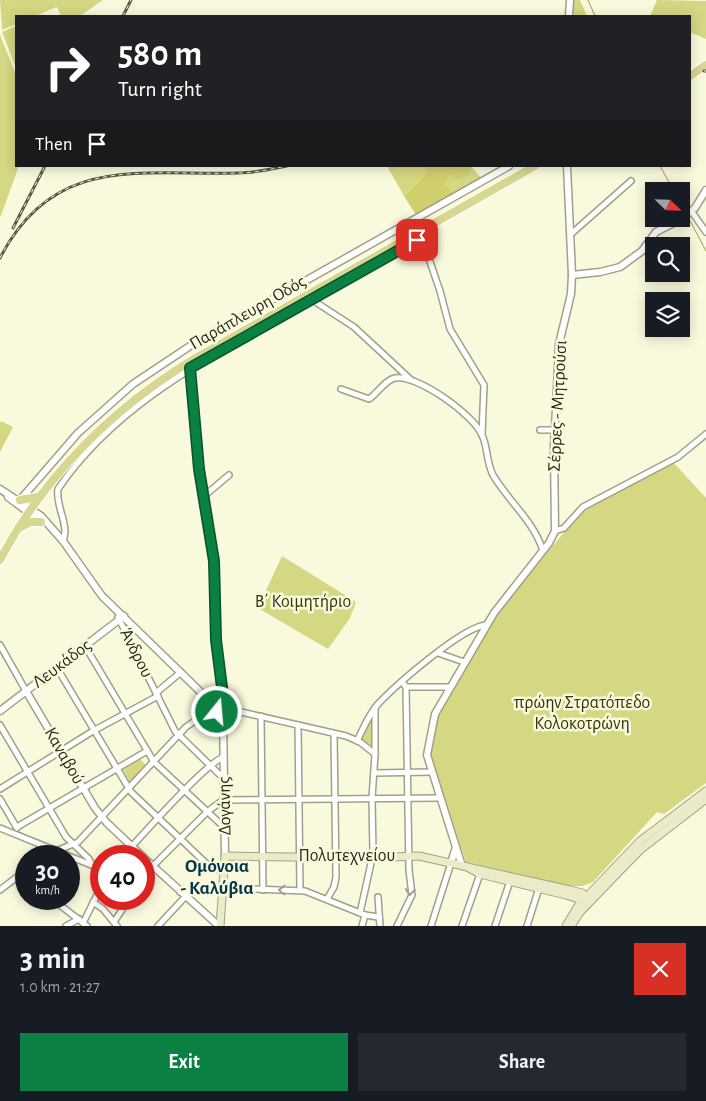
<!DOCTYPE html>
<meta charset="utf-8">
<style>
:root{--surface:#171b24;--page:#242831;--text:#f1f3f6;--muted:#9ea1a6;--accent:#0b8043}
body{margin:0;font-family:"Alegreya Sans",sans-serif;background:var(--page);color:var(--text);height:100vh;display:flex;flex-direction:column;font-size:19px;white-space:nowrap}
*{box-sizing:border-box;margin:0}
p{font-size:16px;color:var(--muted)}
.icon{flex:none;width:28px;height:28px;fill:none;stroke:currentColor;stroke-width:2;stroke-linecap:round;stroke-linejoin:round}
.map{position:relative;height:926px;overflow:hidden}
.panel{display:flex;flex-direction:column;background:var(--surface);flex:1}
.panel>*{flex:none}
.hud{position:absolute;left:15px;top:15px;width:676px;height:152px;border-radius:0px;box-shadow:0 2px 12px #0003;background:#202124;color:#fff;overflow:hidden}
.needle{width:32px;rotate:113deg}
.tools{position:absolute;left:645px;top:182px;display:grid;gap:10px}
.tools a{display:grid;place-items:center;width:45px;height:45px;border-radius:0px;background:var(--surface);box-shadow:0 2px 12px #0003;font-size:25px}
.speed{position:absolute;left:15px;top:845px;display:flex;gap:10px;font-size:25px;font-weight:700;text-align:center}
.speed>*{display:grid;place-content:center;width:65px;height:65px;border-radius:50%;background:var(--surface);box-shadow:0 2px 12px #0003;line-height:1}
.speed small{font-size:12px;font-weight:400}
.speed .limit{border:8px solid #d22;background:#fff;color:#111}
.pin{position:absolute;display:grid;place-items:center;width:42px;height:42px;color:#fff;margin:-21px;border-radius:10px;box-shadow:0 2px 8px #0006}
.me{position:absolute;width:55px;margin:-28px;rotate:17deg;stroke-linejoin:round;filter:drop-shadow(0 0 4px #0008)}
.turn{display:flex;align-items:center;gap:18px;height:105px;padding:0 20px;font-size:22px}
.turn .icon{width:65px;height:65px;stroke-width:2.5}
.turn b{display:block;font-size:35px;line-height:42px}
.then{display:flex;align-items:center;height:48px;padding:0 20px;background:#0003;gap:10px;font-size:19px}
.round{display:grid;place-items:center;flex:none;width:52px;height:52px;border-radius:0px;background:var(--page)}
.head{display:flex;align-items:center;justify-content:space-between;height:85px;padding:0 20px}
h1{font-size:30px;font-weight:600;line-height:38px}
.cta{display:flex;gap:10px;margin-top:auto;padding:10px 20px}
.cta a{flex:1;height:58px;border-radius:0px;background:var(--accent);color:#fff;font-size:20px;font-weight:600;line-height:58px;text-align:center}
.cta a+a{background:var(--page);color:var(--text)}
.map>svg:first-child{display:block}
.green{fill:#d6d783}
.forest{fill:#d0cf6d}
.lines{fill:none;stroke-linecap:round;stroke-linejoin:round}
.stream{stroke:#9e9d38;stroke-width:1}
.minor-casing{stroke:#a0a186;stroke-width:8}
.tertiary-casing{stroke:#a0a186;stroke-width:9}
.secondary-casing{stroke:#a0a186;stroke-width:9}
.primary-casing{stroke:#fff;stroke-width:10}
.minor{stroke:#fff;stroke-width:5}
.tertiary{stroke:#fff;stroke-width:6}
.secondary{stroke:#ebebc8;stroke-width:7}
.primary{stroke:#d7d791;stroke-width:8}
.rail-casing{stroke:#59594a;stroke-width:3}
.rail{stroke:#f9fadd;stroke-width:1;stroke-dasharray:4;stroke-linecap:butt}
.oneway{stroke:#9e9e99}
.route-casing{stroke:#07532c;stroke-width:12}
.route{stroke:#0b8043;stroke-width:9}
.labels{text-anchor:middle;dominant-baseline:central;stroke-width:5;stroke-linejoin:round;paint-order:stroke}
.street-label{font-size:18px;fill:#28281d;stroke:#f9fadd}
.park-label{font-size:18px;fill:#36350a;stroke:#f9fadd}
.neighbourhood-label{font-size:19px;font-weight:bold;fill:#05354a;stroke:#f9fadd}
</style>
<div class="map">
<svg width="706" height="926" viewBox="0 0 706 926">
<rect width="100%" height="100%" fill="#f9fadd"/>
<g class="green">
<polygon points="0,0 103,0 80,16 61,16 57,7 35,16 16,16 16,24 2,30"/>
<polygon points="571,0 580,0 587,16 571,16"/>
<polygon points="657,0 706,1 706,39 690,32 690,16 650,16"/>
<polygon points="16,26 16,68 2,32"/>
<polygon points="0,35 16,75 16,166 19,166 0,218"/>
<polygon points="387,166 422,166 426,171 425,175 404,196"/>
<polygon points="464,166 471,166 482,179 455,194 444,184 446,176 450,175 456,180 465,176 467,170"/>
<polygon points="1,421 13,427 0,452 0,423"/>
<polygon points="673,462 706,498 706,783 664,814 657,812 593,882 583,886 568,886 466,862 430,755 439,712 498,612 574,520 595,503"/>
<polygon points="282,556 356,602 350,618 328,649 258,608"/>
<polygon points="372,719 373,747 361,739"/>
<polygon points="140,759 146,765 130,782 123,770"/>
</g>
<polygon class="forest" points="422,166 464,166 467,169 471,170 469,175 456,180 450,175 447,176 449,179 444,184 455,194 416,215 404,196 425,175 426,171"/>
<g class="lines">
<g class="stream">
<polyline points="588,0 595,16"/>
<polyline points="660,166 674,191"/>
<polyline points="681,205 686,213"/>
<polyline points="688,217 706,251"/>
</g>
<defs>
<g id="minor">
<polyline points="692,212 706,232"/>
<polyline points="571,234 631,181"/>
<polyline points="315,297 317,303 354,327 410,379"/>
<polyline points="191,368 199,469 214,561 216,640 223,703"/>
<path d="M 341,389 L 369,399 C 378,393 385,380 395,378 C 417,374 474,415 482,435 C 488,447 486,462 493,475 C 508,501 534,521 543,551"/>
<polyline points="540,430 555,430"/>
<polyline points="203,497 229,475"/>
<polyline points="555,531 564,528 583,507 678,457 706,434"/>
<path d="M 63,541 C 70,525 55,506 58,489 C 116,404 207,359 294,309 C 334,286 375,259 417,240 L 424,244 L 440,291 L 450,329 L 484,385 L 482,435"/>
<polyline points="118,617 175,731 219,774 224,777"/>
<polyline points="0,645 26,691"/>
<polyline points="85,646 154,762 225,828"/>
<polyline points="438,653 464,662"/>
<polyline points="57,668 131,792 211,868 225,872"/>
<polyline points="406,687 450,687"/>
<polyline points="156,693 181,672"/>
<polyline points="228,709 346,736 360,742 375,754"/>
<polyline points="261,716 263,890"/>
<polyline points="0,725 66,837 89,859 92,865"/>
<polyline points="298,725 300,890"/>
<path d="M 357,741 C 363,729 369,714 378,704 C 396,685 462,627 486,625"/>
<polyline points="374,773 432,772"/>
<polyline points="0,789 93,731 158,696"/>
<polyline points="0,799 17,828"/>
<polyline points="17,827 147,751"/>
<polyline points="0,828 101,869"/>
<polyline points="44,856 78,842 186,727 205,714 216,710"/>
<path d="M 123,856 C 140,838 206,762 224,757"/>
<polyline points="153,866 207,812 223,800 440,798"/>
<polyline points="144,880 146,877"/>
<polyline points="0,890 26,870"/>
<polyline points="180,892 225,888 305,891 365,915 378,917"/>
<polyline points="378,897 380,926"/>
<polyline points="52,899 87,926"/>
<polyline points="327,899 334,887 336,877 334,734"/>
<polyline points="93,902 103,909 117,926"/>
<polyline points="360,913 373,854 372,798 375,754 375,708"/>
<polyline points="114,922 129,899"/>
<polyline points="83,923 101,887"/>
<polyline points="66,926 79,919"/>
<polyline points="158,926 185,897"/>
<polyline points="362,926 365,915"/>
<polyline points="397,926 412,895 409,870 406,687 403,683"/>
<polyline points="431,926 451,863"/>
<polyline points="462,926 480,874"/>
<polyline points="495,926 510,881"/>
<polyline points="527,926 539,888"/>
</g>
<g id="tertiary">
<polyline points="569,16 570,0"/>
<polyline points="681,219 695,208 706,190"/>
<polyline points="572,275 600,272 620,267 642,251 656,232 681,219"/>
<polyline points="0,489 41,516 63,541 102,596 216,707"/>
<polyline points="8,497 40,521"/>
<polyline points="20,500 78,433 133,384 190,346 509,166"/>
<polyline points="26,691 95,808 107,823 142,856"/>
<circle cx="222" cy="709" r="6"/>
<polyline points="0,711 124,616"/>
<polyline points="223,715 225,856"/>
<polyline points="456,847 462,866"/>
<polyline points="144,858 219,926"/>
<polyline points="451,863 456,847 427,755 435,714 494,613 549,543 555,531 554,447 558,368 559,344 571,294 572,275 567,166"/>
</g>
<g id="secondary">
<polyline points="467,867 480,874 566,895 585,901"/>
<polyline points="220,926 225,856 366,858 419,856 570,890 582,893 591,900"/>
<polyline points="566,926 578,906 640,841 706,791"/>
<polyline points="571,926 580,912 640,850 706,799"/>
</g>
<g id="primary">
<polyline points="690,76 706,65"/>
<polyline points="20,500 38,497"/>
<polyline points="19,528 31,522 41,522"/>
<path d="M 0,560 C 44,476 113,408 194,359 L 535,166"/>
</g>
</defs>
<use href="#minor" class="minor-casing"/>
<use href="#tertiary" class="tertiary-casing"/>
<use href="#secondary" class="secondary-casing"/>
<use href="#primary" class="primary-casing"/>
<use href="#minor" class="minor"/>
<use href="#tertiary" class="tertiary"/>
<use href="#secondary" class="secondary"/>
<use href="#primary" class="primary"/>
<defs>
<g id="rail">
<polyline points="123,16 131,0"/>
<polyline points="704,71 706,71"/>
<polyline points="13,228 45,166"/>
<path d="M 0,258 C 54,153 142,176 238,173 C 255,173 271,169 287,166"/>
</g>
</defs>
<use href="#rail" class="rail-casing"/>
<use href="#rail" class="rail"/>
</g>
<defs><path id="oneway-chevron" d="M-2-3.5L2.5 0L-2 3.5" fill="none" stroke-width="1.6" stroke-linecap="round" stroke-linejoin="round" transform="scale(1.25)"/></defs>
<g class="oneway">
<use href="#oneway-chevron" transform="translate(282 890) rotate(-179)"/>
<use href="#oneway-chevron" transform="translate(410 892) rotate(96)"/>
</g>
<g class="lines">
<defs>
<polyline id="route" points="217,712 217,706 224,703 216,640 214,561 199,469 190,368 417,240"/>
</defs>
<use href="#route" class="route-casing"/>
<use href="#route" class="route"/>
</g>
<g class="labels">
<g class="street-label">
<text transform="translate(248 313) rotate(-30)">Παράπλευρη Οδός</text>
<text transform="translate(558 406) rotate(-87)">Σέρρες - Μητρούσι</text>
<text transform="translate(136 653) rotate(63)">Άνδρου</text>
<text transform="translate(62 664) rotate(-37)">Λευκάδος</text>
<text transform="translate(64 756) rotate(60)">Καναβού</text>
<text transform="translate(225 806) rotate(-91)">Δογάνης</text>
<text x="347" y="856">Πολυτεχνείου</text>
</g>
<g class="park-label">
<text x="303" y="602">Β΄ Κοιμητήριο</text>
<text x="582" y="703">πρώην Στρατόπεδο<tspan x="582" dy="21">Κολοκοτρώνη</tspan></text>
</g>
<g class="neighbourhood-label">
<text x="217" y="866">Ομόνοια<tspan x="217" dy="22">- Καλύβια</tspan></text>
</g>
</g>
</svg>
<div class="tools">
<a><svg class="needle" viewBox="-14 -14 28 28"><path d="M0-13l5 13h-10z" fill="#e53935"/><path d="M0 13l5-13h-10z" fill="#9ea1a6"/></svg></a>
<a><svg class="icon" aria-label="search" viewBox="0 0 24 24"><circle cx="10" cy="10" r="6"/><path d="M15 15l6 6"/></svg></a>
<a><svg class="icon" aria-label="layers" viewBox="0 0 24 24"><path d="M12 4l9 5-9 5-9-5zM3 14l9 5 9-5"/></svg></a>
</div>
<div class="speed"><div>30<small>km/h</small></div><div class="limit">40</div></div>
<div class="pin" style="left:417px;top:240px;background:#d93025"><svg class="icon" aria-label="arrive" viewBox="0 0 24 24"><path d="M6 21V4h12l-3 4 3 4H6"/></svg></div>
<svg class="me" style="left:217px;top:712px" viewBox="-20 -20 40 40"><circle r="17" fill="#0b8043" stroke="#fff" stroke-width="3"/><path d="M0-11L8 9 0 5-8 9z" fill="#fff"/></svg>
<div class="hud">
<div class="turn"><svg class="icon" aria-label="right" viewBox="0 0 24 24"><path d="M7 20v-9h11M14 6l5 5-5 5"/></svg><div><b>580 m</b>Turn right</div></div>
<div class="then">Then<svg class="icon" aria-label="arrive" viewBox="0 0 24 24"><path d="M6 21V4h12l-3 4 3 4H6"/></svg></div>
</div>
</div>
<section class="panel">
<div class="head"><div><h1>3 min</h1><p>1.0 km · 21:27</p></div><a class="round" style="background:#d93025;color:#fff"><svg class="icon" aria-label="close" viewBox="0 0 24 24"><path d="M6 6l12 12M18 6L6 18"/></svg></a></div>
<div class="cta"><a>Exit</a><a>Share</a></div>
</section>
